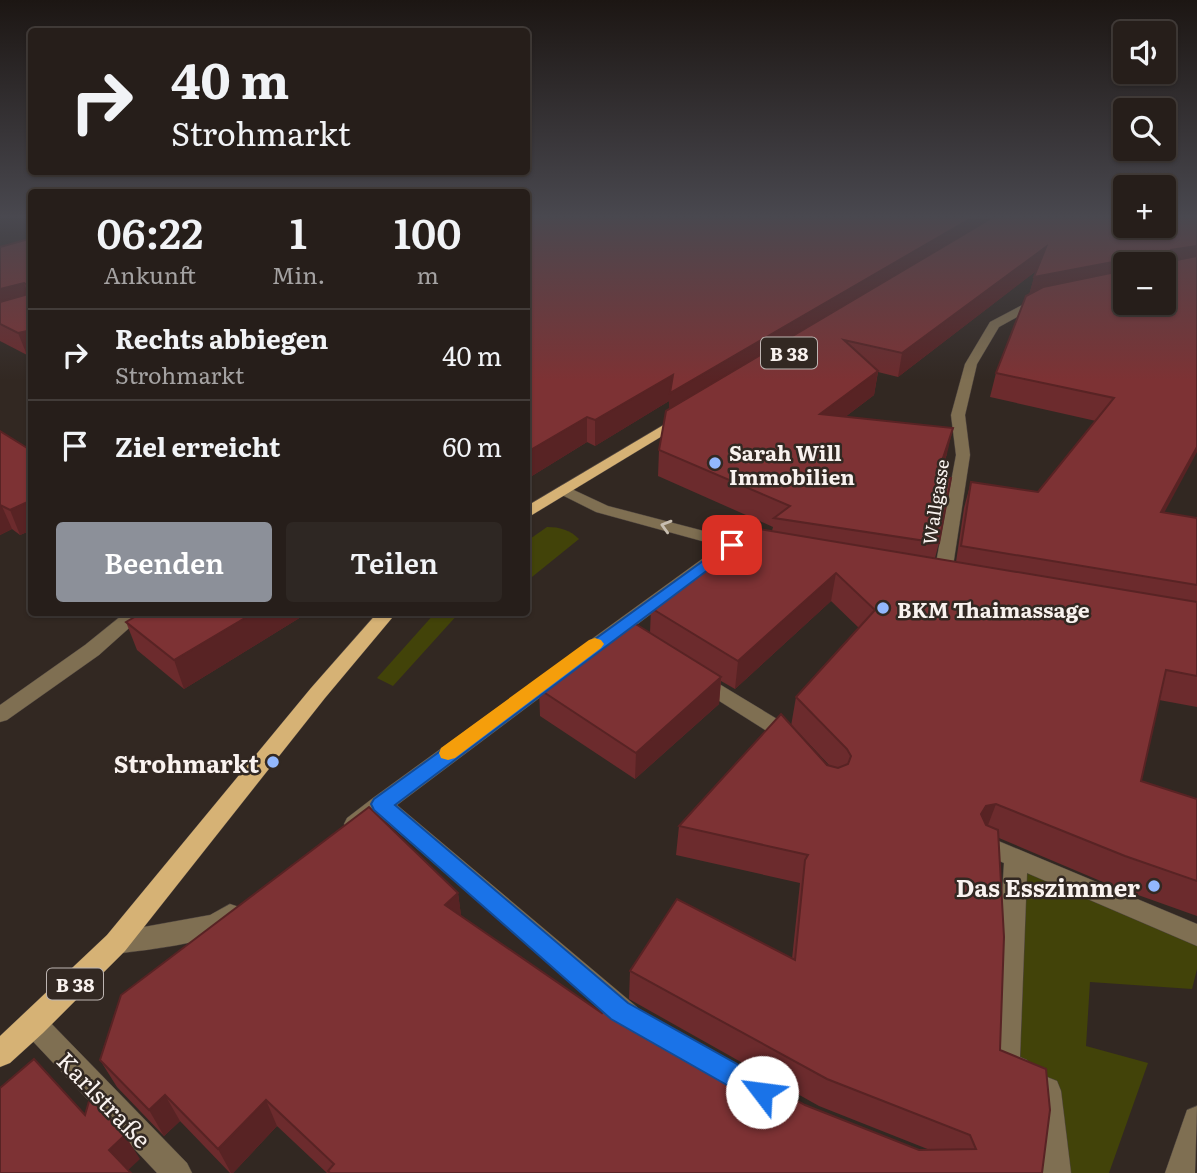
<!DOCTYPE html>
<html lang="de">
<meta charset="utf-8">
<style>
:root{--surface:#261e1a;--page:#2e2723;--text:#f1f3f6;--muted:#a4a2a2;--line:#423c39;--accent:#8c9099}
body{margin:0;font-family:Literata,serif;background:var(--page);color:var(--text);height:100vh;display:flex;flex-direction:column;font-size:26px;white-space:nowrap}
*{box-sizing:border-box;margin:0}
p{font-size:23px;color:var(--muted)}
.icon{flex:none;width:38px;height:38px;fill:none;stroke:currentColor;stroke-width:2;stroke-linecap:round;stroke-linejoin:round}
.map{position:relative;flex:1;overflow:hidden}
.drawer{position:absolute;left:28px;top:189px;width:502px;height:427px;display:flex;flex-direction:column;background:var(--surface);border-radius:7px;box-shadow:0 2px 5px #0004,0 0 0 2px var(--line)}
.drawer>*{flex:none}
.top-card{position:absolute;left:28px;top:28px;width:502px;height:147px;border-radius:7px;box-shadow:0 2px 5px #0004,0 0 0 2px var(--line);background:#261e1a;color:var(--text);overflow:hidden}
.buttons{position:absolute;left:1113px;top:21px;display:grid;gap:14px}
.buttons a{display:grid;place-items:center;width:63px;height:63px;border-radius:7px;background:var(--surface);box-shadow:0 2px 5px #0004,0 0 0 2px var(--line);font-size:35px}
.pin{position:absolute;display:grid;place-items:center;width:60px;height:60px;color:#fff;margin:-30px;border-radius:14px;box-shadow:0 4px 10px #0006}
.me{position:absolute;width:77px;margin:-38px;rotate:300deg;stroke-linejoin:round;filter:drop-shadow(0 0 5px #0008)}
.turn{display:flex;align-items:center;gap:24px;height:147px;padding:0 28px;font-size:32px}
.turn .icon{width:91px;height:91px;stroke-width:2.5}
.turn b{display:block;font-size:49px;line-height:60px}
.eta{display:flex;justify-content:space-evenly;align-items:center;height:119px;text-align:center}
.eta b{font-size:42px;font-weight:600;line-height:49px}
.button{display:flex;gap:14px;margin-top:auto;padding:14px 28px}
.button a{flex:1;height:80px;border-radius:7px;background:var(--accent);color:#fff;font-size:28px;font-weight:600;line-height:80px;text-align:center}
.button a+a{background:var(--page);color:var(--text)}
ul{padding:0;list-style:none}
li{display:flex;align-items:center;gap:21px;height:91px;padding:0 28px;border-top:2px solid var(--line)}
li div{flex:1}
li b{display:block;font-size:26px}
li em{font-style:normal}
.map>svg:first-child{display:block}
.green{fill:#424309}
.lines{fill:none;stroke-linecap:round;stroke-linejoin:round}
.minor-casing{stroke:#4e443f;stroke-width:1}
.major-casing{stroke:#4e443f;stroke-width:1}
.minor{fill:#7f6f52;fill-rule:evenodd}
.major{fill:#d6b275;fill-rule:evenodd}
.wall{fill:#6c2b2d;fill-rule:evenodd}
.shaded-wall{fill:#582324}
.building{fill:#7d3234;stroke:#582324;stroke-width:2}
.oneway{stroke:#c8beb0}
.route{fill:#1a73e8;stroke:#114b97;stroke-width:2}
.slow{fill:#f59e0b}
.poi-dot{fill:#92b7fd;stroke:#322822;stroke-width:2.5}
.labels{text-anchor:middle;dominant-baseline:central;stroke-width:5;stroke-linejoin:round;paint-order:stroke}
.far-street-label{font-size:18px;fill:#f9f2ef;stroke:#322822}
.shield{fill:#322822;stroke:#bdb5b2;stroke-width:2}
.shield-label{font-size:19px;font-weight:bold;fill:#f9f2ef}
.poi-label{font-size:21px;font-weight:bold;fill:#f9f2ef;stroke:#322822;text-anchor:start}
.near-poi-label{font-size:24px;font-weight:bold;fill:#f9f2ef;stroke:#322822;text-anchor:end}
.near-street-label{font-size:24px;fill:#f9f2ef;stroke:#322822}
</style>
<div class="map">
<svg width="1197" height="1173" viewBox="0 0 1197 1173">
<rect width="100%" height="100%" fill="#322822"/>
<g class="green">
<path d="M 547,527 C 560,527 570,530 579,539 L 527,581 L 527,541 Z"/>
<polygon points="435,613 459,613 393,686 377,678"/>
<polygon points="1026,870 1197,942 1197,969 1192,989 1090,982 1086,1046 1148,1063 1109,1173 1067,1173 1058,1083 1020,1062"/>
</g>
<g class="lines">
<defs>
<g id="minor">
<polygon points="1043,299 1047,300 1047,304 1035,307 999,327 977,364 965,415 970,455 951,579 942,584 936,583 933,579 956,455 951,415 965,364 990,322 1028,302"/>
<polygon points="563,485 608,506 746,542 748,546 746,550 736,550 397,805 637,1007 641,1016 637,1025 628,1029 619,1025 381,817 355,833 347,830 344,824 347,818 373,798 720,546 596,512 558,493 555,490"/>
<polygon points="126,612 147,612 99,655 7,720 0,722 0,705 85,645"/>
<path d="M 701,673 L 787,725 L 797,739 L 794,744 C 783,748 780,744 773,735 L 694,685 L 691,680 L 694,675 Z"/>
<polygon points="984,835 1197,924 1197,946 1027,873 1020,1057 1027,1060 1031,1070 1027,1080 1017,1084 996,1074 992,1064 1004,863 976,851 973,844 976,837"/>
<path d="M 230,904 L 239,907 L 242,915 C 229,944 146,949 116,954 L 107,951 L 104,943 L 107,935 L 116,932 L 210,915 Z"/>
<polygon points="34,1011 43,1015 187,1163 192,1173 157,1173 25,1033 21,1024 25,1015"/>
<polygon points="1047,1077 1057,1081 1061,1091 1071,1173 1041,1173 1033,1091 1037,1081"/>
<polygon points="1197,1106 1195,1173 1165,1173 1187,1110"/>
</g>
<g id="major">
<polygon points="682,414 687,415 687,421 527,518 527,506"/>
<polygon points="378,612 397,612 325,698 125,951 43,1033 10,1063 0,1067 0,1036 107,935 311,688"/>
</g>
</defs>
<use href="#minor" class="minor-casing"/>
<use href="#major" class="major-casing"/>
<use href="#minor" class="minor"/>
<use href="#major" class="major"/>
</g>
<g class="wall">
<path d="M 527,216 L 1164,226 L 1164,513 L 1197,518 L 1197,707 L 1159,700 L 1141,781 L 1197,799 L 1197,916 L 1110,885 L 999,838 L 1000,1050 L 1042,1173 L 327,1173 L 277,1126 L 233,1173 L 230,1173 L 180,1121 L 164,1136 L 117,1087 L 100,1060 L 458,893 L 461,916 L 602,1013 L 805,1105 L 919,1150 L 930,1150 L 819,1106 L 629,999 L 630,971 L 792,959 L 800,883 L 676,855 L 679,826 L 791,726 L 796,697 L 859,628 L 831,601 L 735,689 L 721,681 L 719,704 L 635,779 L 540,716 L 539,689 L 623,631 L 650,633 L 651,608 L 772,531 L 773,527 L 658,476 L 659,450 L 669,410 L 669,401 L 595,446 L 587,442 L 527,479 ZM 1125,264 L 1164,264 L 1125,303 ZM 1036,271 L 1029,295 L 996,373 L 990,397 L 1096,421 L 1038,492 L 971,482 L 964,508 L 956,562 L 935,558 L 939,543 L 939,476 L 947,454 L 845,417 L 874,395 L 878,372 L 898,377 ZM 796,730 L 815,750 L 829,765 L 827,765 Z"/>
<polygon points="32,238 32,354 27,355 0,341 0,247"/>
<polygon points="0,431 32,451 32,530 20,535 12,529 0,535"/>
<polygon points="309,612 184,689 137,650 126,622"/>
</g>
<g class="shaded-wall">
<polygon points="975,216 1004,216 669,417 669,401 595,446 595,420 673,375"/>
<polygon points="1197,246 1197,265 1164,271 1171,250"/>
<polygon points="1046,247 1040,268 898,377 902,353"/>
<polygon points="1134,258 1132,264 1125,264 1125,280 1028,299 1034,277"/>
<polygon points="24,283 31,303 0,312 0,289"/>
<polygon points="32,330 32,354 27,355 18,333"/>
<polygon points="878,371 874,395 816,439 820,414"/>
<polygon points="587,417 587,442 527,479 527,452"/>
<polygon points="953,428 947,454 930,502 937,476"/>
<polygon points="1197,447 1197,452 1150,539 1161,512"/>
<polygon points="32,500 32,530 20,535 10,510"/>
<polygon points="1,504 12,529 0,535 0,505"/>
<polygon points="836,573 831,601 735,689 738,661"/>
<polygon points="255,612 309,612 184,689 174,660"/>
<polygon points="721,677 719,704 635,779 636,753"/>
<polygon points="996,804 985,833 981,814 986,806"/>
<polygon points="458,893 462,922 445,905"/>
<polygon points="165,1095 180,1121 164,1136 149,1110"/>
<polygon points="266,1100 277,1126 233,1173 231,1173 218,1149"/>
<polygon points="125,1135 140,1159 125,1173 109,1150"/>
</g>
<g class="building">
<polygon points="527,216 975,216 670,393 673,375 595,420 587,417 527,452"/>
<polygon points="995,216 1125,216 1125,226 1164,226 1164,216 1197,216 1197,246 1171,250 1169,258 1172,261 1197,256 1197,447 1161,512 1197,518 1197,585 961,546 971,482 1038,492 1114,398 996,373 1026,296 1043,287 1125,270 1125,303 1164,303 1164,264 1133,264 1134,258 1034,277 1046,247 902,353 844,340 878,371 820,414 953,428 937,476 951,478 939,543 774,518 790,506 659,450 666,411"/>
<polygon points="32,238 32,330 18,333 0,324 0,302 25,295 27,285 24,283 0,289 0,247"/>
<polygon points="0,431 32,451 32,500 10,510 0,505"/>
<polygon points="759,529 1197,602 1197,676 1166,670 1141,781 1197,799 1197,881 1125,856 996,804 986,806 981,814 986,825 998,830 1004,937 1000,1050 1046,1069 1050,1110 1042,1173 330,1173 328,1171 334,1164 266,1100 218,1149 165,1095 149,1110 100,1060 121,995 369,807 458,893 445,905 602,1013 613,997 805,1105 919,1150 976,1149 970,1135 827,1079 630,971 677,899 795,960 805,860 808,855 679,826 781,714 827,765 838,768 848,764 851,756 847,749 796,697 875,610 836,573 738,661 651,608"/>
<polygon points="143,612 255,612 174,660 126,622"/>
<polygon points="634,623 721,677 636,753 539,689 619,629 623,631"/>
<polygon points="34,1059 85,1115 90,1098 125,1135 109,1150 131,1173 0,1173 0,1088"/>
</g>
<defs><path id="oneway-chevron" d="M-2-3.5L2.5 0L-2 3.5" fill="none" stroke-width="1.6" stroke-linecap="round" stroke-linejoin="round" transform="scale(1.75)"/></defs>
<use class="oneway" href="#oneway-chevron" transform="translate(666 526) rotate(-164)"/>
<linearGradient id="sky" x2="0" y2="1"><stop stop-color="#1c1613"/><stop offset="0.57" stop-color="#49484f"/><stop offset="1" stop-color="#49484f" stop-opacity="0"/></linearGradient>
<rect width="1197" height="380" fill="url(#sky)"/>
<polygon class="route" points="732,540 737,542 740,545 737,548 395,805 628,1003 771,1083 775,1092 771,1101 762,1105 611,1019 374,810 371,804 374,799"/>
<polygon class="slow" points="595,638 601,640 604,644 601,648 455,758 448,760 441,758 439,753 441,748 589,640"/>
<g class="poi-dot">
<circle cx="715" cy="463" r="7"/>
<circle cx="883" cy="608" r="7"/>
<circle cx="273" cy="762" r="7"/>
<circle cx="1154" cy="886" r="7"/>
</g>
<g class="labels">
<g class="far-street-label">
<text transform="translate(935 502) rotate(-81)">Wallgasse</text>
</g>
<g class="shield">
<rect x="761" y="337.5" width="56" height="31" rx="5"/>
<rect x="47" y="968.5" width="56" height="31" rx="5"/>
</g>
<g class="shield-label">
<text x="789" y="353">B 38</text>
<text x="75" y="984">B 38</text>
</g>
<g class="poi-label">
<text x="729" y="451">Sarah Will<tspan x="729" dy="24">Immobilien</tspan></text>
<text x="897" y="608">BKM Thaimassage</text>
</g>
<g class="near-poi-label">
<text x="259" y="762">Strohmarkt</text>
<text x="1140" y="886">Das Esszimmer</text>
</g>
<g class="near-street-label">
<text transform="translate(105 1099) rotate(46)">Karlstraße</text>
</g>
</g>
</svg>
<div class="buttons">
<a><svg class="icon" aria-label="sound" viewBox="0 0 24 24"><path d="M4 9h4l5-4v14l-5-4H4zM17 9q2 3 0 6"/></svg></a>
<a><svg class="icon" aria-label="search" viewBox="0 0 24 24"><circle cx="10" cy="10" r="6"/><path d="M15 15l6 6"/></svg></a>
<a>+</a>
<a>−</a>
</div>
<div class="pin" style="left:732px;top:545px;background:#d93025"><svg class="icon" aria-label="arrive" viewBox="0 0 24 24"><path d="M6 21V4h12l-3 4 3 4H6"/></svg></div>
<svg class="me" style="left:762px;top:1092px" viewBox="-20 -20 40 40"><circle r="19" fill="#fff"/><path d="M0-13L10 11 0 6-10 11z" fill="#1a73e8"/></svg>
<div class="top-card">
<div class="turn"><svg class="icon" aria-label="right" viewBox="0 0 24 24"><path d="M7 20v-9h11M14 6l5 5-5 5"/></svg><div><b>40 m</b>Strohmarkt</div></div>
</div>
<section class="drawer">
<div class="eta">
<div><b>06:22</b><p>Ankunft</p></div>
<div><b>1</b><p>Min.</p></div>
<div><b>100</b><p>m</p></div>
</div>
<ul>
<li><svg class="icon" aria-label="right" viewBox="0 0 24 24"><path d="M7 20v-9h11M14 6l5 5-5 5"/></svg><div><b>Rechts abbiegen</b><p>Strohmarkt</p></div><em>40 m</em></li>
<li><svg class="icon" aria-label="arrive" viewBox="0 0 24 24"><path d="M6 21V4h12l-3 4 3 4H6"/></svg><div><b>Ziel erreicht</b></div><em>60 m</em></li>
</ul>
<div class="button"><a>Beenden</a><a>Teilen</a></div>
</section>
</div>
